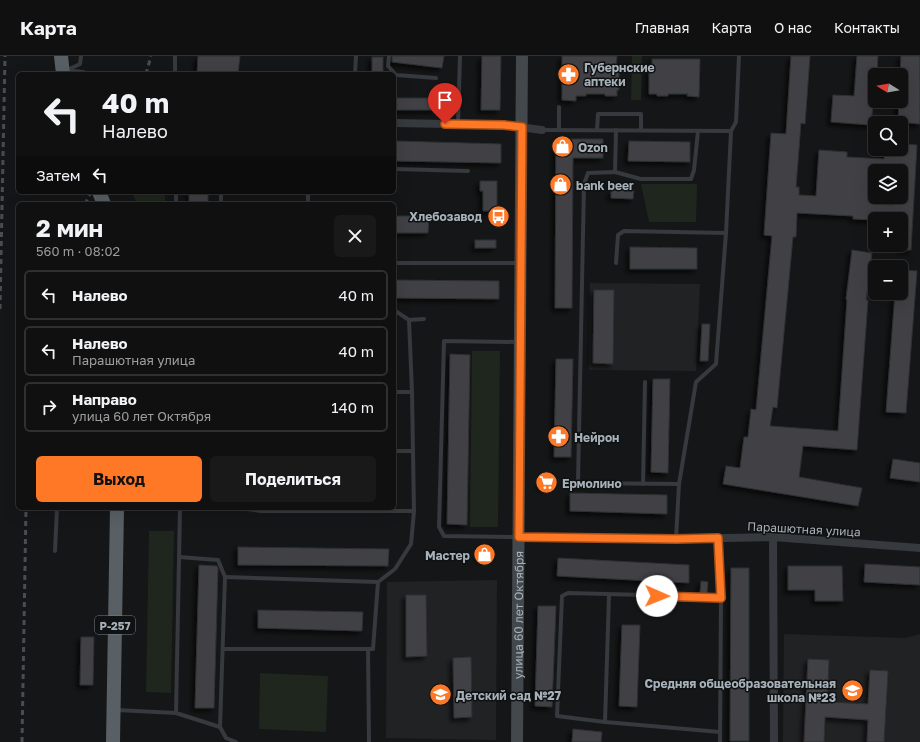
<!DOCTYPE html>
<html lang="ru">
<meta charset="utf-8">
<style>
:root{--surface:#101011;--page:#19191a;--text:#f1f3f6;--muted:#9c9d9f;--line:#303031;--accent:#ff7825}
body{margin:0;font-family:"Golos Text",sans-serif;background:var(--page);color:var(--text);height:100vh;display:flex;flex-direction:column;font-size:15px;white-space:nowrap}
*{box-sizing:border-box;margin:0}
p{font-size:13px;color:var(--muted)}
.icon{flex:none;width:22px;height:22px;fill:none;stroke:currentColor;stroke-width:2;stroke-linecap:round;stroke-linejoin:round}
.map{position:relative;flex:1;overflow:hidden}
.drawer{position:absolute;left:16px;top:146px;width:380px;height:308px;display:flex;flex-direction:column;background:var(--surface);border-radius:6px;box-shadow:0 4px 16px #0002,0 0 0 1px var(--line)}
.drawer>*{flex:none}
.guide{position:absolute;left:16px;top:16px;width:380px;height:122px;border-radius:6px;box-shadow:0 4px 16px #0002,0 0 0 1px var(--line);background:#101011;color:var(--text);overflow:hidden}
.needle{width:26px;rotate:281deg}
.tools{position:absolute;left:868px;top:12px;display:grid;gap:8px}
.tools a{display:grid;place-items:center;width:40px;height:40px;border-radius:6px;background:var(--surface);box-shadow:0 4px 16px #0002,0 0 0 1px var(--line);font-size:20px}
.pin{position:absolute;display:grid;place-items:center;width:34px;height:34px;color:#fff;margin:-41px -17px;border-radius:50% 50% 50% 0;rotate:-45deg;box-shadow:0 0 4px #0007}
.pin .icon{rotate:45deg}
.me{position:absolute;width:44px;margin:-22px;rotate:91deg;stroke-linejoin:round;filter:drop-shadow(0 0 3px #0008)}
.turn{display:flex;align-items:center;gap:14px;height:84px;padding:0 20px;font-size:18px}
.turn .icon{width:52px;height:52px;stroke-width:2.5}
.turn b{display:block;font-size:28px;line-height:34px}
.then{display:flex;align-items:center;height:38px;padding:0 20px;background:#0003;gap:8px;font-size:15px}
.round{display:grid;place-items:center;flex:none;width:42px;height:42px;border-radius:6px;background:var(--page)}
.head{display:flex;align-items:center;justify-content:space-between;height:68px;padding:0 20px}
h1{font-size:24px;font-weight:700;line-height:30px}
.primary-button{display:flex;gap:8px;margin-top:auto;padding:8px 20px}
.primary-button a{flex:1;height:46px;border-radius:6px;background:var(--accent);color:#111;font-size:16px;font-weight:700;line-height:46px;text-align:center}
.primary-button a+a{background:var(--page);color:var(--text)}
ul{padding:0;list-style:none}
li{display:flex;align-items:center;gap:12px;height:50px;margin:0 8px 6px;padding:0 12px;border:2px solid var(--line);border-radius:6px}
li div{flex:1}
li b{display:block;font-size:15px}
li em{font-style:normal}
header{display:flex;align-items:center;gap:24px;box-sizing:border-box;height:56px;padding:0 20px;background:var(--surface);border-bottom:1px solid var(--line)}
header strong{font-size:19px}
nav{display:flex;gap:22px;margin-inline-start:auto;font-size:14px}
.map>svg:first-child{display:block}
.built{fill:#212224}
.green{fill:#1e261d}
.building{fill:#3f4145;stroke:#2f3033;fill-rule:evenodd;filter:url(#shadow)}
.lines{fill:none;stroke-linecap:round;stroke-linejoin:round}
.service{stroke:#36393d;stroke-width:4}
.minor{stroke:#36393d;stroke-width:8}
.secondary{stroke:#43484d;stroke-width:12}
.trunk{stroke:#596065;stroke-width:14}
.rail{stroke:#484d52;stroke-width:3;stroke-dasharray:5 4;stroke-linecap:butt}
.route-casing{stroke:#a64e18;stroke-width:10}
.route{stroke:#ff7825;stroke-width:7}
.labels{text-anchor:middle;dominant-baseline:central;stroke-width:3;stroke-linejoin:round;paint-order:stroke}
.shield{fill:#101112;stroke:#798187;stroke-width:1}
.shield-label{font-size:11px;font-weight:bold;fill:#a6b1b9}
.poi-label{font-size:12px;font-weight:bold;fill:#a6b1b9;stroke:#101112;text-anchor:start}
.street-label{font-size:12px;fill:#a6b1b9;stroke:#101112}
</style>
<header>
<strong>Карта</strong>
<nav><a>Главная</a><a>Карта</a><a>О нас</a><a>Контакты</a></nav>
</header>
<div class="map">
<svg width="920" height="686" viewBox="0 0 920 686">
<defs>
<filter id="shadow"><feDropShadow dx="-3.5" dy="3.5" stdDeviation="2" flood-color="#0009"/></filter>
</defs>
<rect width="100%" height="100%" fill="#151617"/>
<g class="built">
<polygon points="590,227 700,228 696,315 589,314"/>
<polygon points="497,524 496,684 386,682 387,526"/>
<polygon points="784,578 905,582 920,578 920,686 783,686"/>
</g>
<g class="green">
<polygon points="632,0 642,0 641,44 631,44"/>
<polygon points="641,128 697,128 696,166 649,166"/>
<polygon points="132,136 165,136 165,148 137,148"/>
<polygon points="472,295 500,295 498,471 470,471"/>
<polygon points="149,475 174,475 171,637 146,636"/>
<polygon points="260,617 328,620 326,676 259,673"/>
</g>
<g class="building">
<polygon points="198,0 240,0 238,18 197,18"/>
<polygon points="392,0 444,0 442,12 392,6"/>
<polygon points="482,0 501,0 500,54 481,54"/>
<polygon points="562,0 617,0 616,13 619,13 619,34 617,34 617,40 605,40 605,38 586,38 586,40 576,40 576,45 562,44"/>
<path d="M 791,0 L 810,0 L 805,68 L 801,67 L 796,131 L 799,131 L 799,139 L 816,140 L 819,94 L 847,96 L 847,101 L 884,103 L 885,93 L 901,93 L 901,88 L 917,89 L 911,194 L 901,194 L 901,163 L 874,163 L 874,164 L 853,163 L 853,160 L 797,157 L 796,181 L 793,181 L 777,352 L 773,351 L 770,370 L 838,375 L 847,244 L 846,243 L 852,194 L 872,197 L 866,244 L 868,244 L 857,394 L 803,390 L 799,421 L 862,432 L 858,450 L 723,428 L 726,410 L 740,412 L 744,381 L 748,381 L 751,353 L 756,354 L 772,180 L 764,179 L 771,77 L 786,78 ZM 876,112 L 895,113 L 895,115 L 901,115 L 901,141 L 893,141 L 893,149 L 875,148 L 875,115 L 876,115 Z"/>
<polygon points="857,0 878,0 877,19 875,19 875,40 874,40 871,69 831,66 833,39 854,40"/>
<polygon points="901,0 920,0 920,68 898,66 899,45 901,45 901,19 900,19"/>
<rect x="372" y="1" width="11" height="17"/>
<polygon points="652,3 700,3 699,41 687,40 688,38 668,38 668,40 657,40 657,38 649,38 649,13 652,13"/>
<rect x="394" y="42" width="41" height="12"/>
<polygon points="556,83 603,83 603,102 573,102 572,252 555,252"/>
<polygon points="394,85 501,88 501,107 394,105"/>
<polygon points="629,85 690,86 690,106 628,105"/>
<polygon points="480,125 497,125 497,155 483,155 483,135 480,135"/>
<polygon points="611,134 634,135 633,143 611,142"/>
<rect x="189" y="136" width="19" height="12"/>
<polygon points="394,160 429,160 428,177 394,177"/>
<rect x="475" y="184" width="21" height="8"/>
<polygon points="630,191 697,192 697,213 630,213"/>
<polygon points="901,214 917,215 906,357 886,356 895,237 901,237"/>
<polygon points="394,224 499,225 499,243 394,242"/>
<polygon points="594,234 614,234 613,308 593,307"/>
<polygon points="702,268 710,268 708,305 700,305"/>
<polygon points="450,298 470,299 467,469 447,468"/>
<polygon points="556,303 573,303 571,401 554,401"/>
<polygon points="653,323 670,323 668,417 651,416"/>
<polygon points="893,403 920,407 920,426 890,422"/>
<rect x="541" y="421" width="9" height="10"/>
<polygon points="570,437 667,439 667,458 570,455"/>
<polygon points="238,491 389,493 388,510 238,509"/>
<polygon points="478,495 487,495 487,502 479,503"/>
<polygon points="558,502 689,509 689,527 557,520"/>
<polygon points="865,508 920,511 920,529 864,526"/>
<polygon points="199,509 217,510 218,512 214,652 195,652"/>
<polygon points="788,510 842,510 843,545 815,545 815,534 788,534"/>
<polygon points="731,512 749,512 749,685 730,685"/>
<polygon points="701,525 708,526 707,537 700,537"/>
<polygon points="406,539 426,539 427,600 406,601"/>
<polygon points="538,550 556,550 552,651 535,650"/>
<polygon points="258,554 363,556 362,575 258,572"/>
<polygon points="622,569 640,569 637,651 619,650"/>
<polygon points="81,581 94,581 93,629 80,629"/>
<polygon points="471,601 472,661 454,662 453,602"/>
<polygon points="808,603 829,604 827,646 868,648 870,614 888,615 884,686 867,686 868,664 825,661 824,686 804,686"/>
<polygon points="573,673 602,676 601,686 572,686"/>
</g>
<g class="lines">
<g class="service">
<polyline points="389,0 388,10 396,19 436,22"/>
<polyline points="67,14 80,8 81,0"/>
<polyline points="175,18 175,0"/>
<polyline points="355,18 356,0"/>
<polyline points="458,68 460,0"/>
<polyline points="542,74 731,75"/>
<polyline points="559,74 559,51"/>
<polyline points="597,74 598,58 641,58 641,74"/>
<polyline points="394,113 468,115"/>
<polyline points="615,116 616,74"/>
<polyline points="221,136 221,148"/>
<polyline points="176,148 176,136"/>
<polyline points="308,148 308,136"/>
<polyline points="394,207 520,207"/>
<polyline points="616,207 618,179 624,175 726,177 731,75 736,66 739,0"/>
<polyline points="409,264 424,263"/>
<polyline points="394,336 412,336"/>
<polyline points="394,395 413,395"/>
<polyline points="643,428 645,326"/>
<polyline points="679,428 578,427 584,128 588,117 615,116 641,123 691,123 694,114 698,75"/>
<polyline points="239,452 261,455 414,455"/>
<polyline points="516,481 444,480 439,471 444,285 518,286"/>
<polyline points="676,483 679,428 696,326 716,308 726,177"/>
<polyline points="718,483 721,541 720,686"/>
<polyline points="55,495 57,452"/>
<polyline points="179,501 218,504 225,521 220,671"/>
<polyline points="225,521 378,526"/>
<polyline points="223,593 368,593"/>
<polyline points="116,654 176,657 220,671 226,682 236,686"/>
<polyline points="176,657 180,452"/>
<polyline points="605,666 609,539"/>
<polyline points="720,676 605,666 557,660 562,540 568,537 721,541"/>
<polyline points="369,686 368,593 373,593 378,526 395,513 411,488 414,455 412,336 409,264 394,254"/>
</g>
<g class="minor">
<polyline points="63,16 83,18"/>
<polyline points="394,67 504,69 542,74"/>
<polyline points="519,481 676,483 773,481 920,492"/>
<polyline points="773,481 774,686"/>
</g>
<path class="secondary" id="s1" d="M 517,686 L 522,0"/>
<g class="trunk">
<polyline points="61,0 63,18"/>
<polyline points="99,136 104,148"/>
<polyline points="113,686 117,452"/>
</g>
<g class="rail">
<polyline points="146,18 151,0"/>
<polyline points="85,148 91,136"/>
<polyline points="0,253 5,0"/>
<polyline points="22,686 26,452"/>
</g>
</g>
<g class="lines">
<defs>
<polyline id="route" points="445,68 504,69 522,71 519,481 676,483 718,482 721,542 657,540"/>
</defs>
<use href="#route" class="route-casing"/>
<use href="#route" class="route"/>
</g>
<defs>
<symbol id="pharmacy-disc" viewBox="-11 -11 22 22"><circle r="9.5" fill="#ff7825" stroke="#101112"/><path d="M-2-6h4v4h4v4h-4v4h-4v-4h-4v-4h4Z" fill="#fff"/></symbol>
<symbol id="shop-disc" viewBox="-11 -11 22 22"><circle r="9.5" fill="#ff7825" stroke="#101112"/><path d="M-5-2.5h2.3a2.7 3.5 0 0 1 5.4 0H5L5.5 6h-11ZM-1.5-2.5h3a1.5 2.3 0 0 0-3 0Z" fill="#fff"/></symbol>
<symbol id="bus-disc" viewBox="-11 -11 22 22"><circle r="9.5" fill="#ff7825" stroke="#101112"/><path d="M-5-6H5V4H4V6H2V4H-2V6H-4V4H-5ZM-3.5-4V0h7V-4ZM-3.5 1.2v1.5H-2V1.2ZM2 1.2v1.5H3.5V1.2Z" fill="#fff"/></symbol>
<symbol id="supermarket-disc" viewBox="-11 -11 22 22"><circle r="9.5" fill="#ff7825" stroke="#101112"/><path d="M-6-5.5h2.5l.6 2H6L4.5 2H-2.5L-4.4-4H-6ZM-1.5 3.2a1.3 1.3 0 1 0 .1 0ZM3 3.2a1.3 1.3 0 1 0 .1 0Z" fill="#fff"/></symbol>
<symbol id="school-disc" viewBox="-11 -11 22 22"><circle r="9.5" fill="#ff7825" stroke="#101112"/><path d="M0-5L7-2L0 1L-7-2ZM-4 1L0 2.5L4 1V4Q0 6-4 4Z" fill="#fff"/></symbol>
</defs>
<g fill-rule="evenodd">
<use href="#pharmacy-disc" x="556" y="6" width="25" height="25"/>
<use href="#shop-disc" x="550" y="78" width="25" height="25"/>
<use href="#shop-disc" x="548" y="116" width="25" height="25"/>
<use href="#bus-disc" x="486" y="148" width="25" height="25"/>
<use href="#pharmacy-disc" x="546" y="368" width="25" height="25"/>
<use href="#supermarket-disc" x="534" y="414" width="25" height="25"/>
<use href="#shop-disc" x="472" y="486" width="25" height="25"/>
<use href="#school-disc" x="840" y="622" width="25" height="25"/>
<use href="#school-disc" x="428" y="626" width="25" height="25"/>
</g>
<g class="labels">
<rect class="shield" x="95" y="560" width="40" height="18" rx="3"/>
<g class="shield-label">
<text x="115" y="569">Р-257</text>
</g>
<g class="poi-label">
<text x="584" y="11">Губернские<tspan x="584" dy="14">аптеки</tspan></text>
<text x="578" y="91">Ozon</text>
<text x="576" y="129">bank beer</text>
<text x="482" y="160" text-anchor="end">Хлебозавод</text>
<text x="574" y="381">Нейрон</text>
<text x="562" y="427">Ермолино</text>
<text x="470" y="499" text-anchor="end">Мастер</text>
<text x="836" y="627" text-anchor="end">Средняя общеобразовательная<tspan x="836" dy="14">школа №23</tspan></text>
<text x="456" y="639">Детский сад №27</text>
</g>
<g class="street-label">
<text transform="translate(804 473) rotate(3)">Парашютная улица</text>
<text stroke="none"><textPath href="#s1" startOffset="127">улица 60 лет Октября</textPath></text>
</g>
</g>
</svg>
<div class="tools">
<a><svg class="needle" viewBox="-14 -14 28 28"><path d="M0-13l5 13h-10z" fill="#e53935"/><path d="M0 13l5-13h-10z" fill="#9c9d9f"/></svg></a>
<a><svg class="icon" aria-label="search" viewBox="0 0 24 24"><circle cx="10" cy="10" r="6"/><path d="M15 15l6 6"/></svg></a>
<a><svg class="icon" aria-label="layers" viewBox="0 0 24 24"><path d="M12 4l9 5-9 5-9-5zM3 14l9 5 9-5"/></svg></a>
<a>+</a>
<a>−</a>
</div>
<div class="pin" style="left:445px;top:68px;background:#d93025"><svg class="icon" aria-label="arrive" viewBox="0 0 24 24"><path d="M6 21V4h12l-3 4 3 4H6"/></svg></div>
<svg class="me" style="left:657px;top:540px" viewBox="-20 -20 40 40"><circle r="19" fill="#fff"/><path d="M0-13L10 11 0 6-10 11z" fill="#ff7825"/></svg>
<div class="guide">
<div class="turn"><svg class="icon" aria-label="left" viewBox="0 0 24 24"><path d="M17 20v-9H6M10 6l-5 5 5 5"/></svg><div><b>40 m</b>Налево</div></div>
<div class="then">Затем<svg class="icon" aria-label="left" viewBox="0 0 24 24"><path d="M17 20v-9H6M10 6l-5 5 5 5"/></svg></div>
</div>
<section class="drawer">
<div class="head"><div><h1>2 мин</h1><p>560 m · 08:02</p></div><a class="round"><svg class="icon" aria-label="close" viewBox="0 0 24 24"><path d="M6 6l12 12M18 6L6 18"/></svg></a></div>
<ul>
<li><svg class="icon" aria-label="left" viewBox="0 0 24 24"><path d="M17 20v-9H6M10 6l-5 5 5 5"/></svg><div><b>Налево</b></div><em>40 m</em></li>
<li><svg class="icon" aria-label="left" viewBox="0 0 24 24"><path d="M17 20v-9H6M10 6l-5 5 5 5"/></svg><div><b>Налево</b><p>Парашютная улица</p></div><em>40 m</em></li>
<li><svg class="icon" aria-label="right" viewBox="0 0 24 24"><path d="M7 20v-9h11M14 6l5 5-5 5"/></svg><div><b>Направо</b><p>улица 60 лет Октября</p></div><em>140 m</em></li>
</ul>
<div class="primary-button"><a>Выход</a><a>Поделиться</a></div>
</section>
</div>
